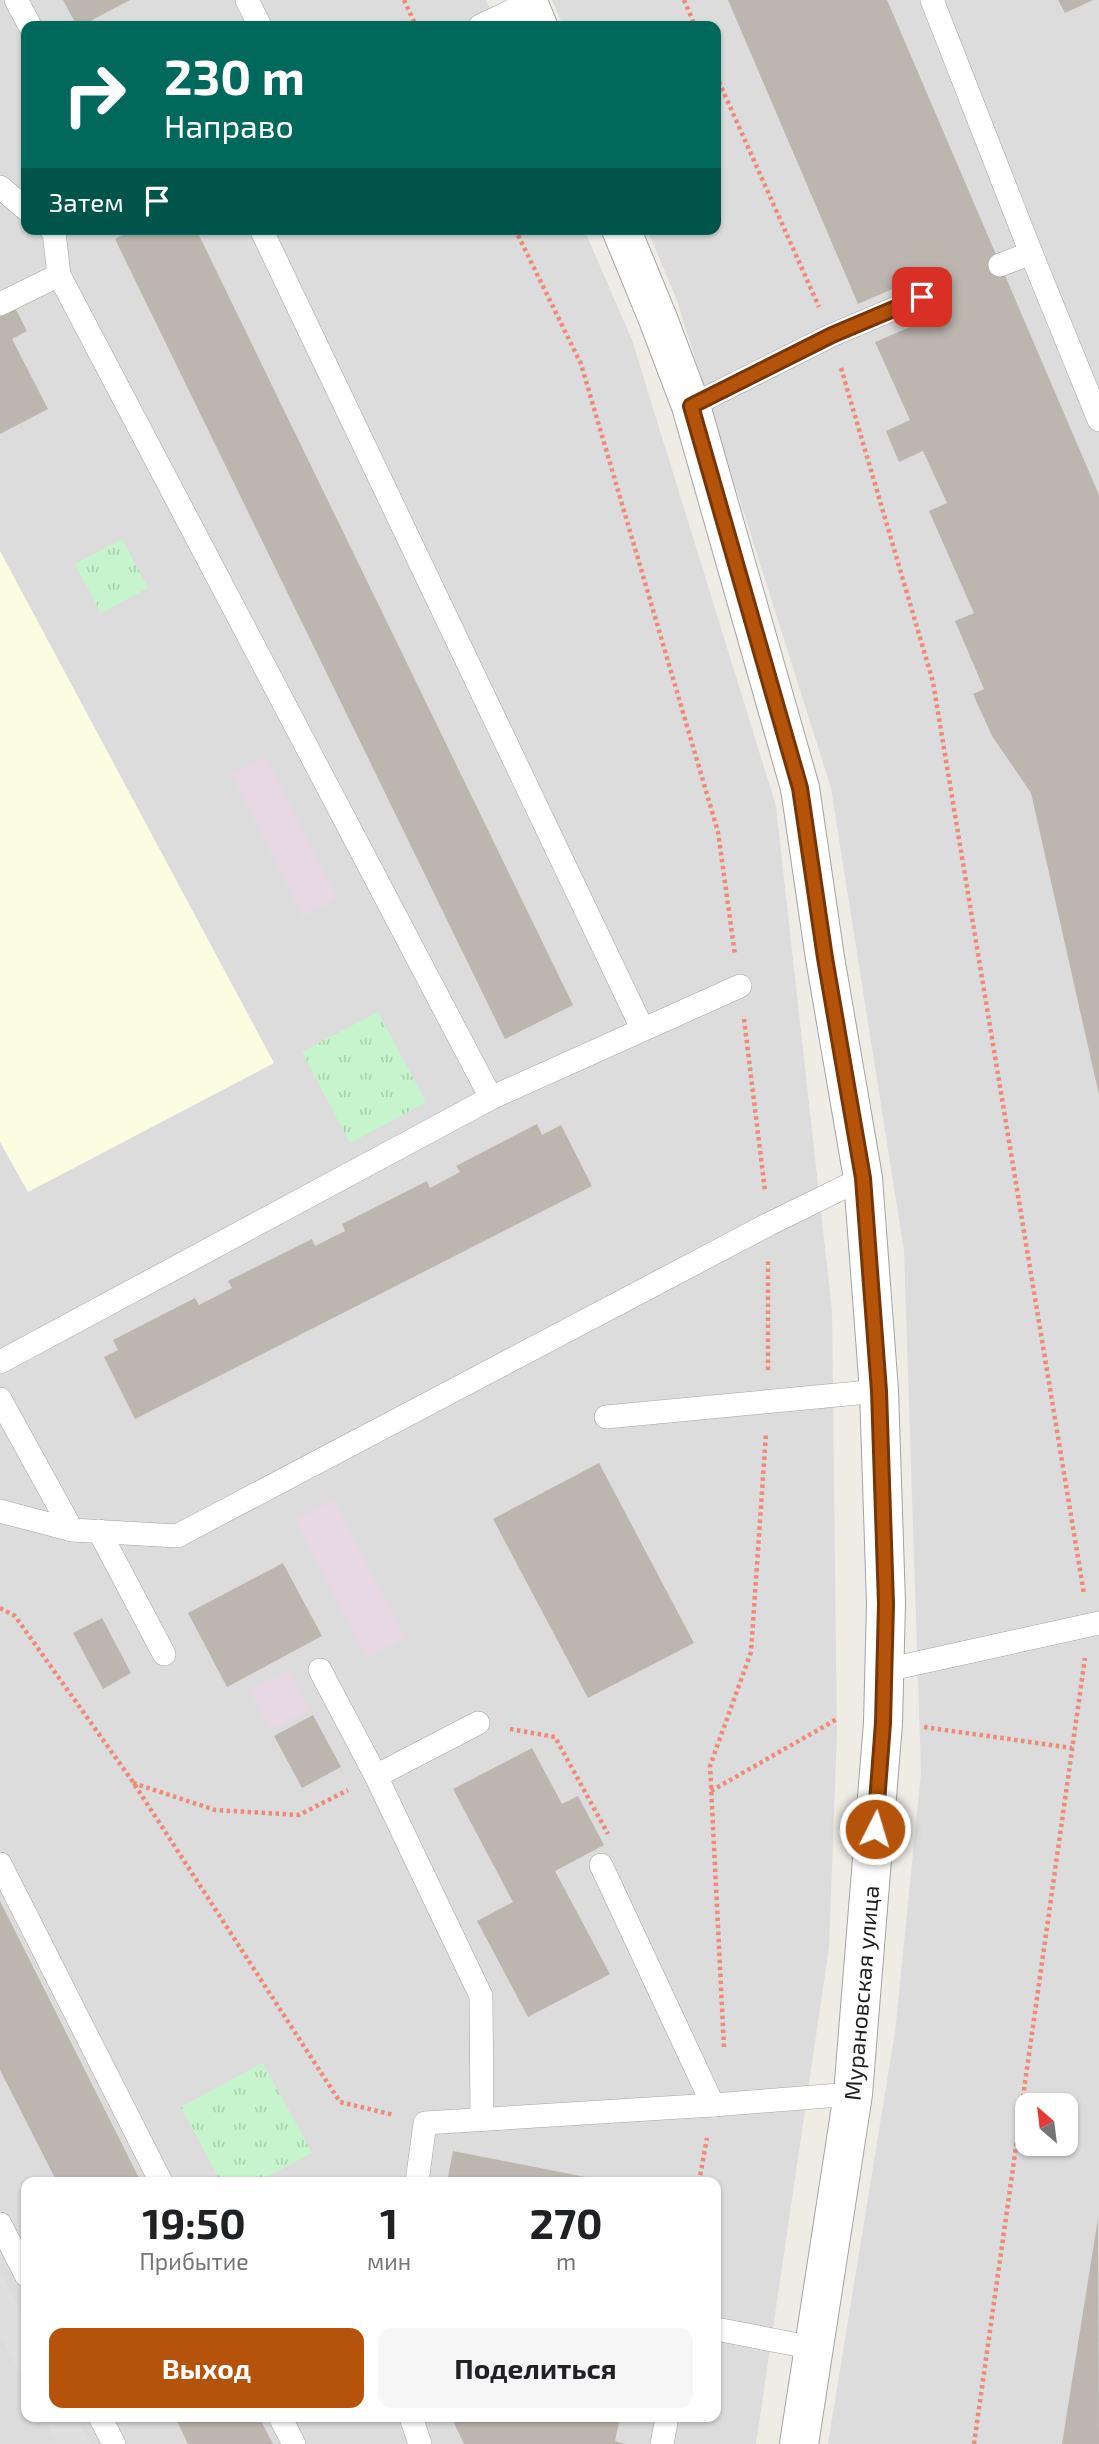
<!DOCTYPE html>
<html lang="ru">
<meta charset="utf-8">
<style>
:root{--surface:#fff;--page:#f6f6f6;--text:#202124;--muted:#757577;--accent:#b45309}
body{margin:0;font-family:"Exo 2",sans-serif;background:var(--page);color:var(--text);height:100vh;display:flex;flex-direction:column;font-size:26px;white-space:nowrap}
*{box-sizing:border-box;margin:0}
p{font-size:23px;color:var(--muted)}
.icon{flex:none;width:38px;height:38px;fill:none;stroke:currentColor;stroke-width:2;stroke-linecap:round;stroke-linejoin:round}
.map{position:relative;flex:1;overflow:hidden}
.details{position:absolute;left:21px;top:2177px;width:700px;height:245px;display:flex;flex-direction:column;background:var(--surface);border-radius:14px;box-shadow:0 2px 5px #0004}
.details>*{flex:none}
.banner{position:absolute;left:21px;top:21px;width:700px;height:214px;border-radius:14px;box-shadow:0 2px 5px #0004;background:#00695c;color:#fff;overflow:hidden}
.needle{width:46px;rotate:332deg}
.fabs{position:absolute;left:1015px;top:2093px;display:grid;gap:14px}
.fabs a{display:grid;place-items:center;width:63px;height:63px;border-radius:14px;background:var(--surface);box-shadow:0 2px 5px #0004;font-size:35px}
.pin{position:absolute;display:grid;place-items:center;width:60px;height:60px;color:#fff;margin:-30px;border-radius:14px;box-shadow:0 4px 10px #0006}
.me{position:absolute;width:77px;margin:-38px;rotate:5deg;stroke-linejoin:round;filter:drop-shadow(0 0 5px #0008)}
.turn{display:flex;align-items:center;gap:24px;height:147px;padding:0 28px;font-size:32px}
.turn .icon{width:91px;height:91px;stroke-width:2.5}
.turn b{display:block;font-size:49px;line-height:60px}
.then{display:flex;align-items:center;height:66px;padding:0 28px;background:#0003;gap:14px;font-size:26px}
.eta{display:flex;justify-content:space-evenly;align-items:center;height:119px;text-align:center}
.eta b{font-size:42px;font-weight:700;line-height:49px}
.action{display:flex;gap:14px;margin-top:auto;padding:14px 28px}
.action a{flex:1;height:80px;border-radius:14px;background:var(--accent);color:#fff;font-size:28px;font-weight:700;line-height:80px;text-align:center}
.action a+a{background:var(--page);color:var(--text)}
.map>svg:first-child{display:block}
.residential{fill:#dddcdc;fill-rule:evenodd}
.industrial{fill:#e7d8e4}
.education{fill:#fbfde1}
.park{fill:url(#park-tufts)}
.parking{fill:#dfdfdf}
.building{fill:#bcb6af}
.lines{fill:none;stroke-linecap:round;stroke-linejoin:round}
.service-casing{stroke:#a3a3a3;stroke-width:24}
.minor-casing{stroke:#a3a3a3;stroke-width:40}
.path{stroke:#ef8a76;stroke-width:4.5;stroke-dasharray:3.5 3.5;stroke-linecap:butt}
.service{stroke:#fff;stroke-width:23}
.minor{stroke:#fff;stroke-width:38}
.route-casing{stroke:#753606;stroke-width:18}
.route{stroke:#b45309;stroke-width:12}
.labels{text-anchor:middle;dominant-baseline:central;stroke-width:5;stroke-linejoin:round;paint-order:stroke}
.street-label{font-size:23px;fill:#1f1f1f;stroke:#fff}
</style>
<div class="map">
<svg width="1099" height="2444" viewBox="0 0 1099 2444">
<defs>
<pattern id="park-tufts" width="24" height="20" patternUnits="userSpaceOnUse" patternTransform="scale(1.75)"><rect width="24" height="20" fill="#c6f5cd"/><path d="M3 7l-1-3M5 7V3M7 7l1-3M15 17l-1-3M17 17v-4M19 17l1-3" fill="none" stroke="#aad2b0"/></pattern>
</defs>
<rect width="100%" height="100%" fill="#efece6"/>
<g class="residential">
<path d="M 0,0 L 486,0 L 497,26 L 26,26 L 26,229 L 584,229 L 632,340 L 776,806 L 832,1310 L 837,1734 L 829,1947 L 756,2444 L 0,2444 ZM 26,2182 L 716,2182 L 716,2417 L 26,2417 Z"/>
<path d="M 552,0 L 1099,0 L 1099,2444 L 828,2444 L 895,2032 L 921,1772 L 904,1251 L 831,788 L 676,298 L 647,229 L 716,229 L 716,26 L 563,26 ZM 1027,2105 L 1066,2105 L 1066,2144 L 1027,2144 Z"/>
</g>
<g class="industrial">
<polygon points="266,757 337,898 303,916 231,774"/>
<polygon points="334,1500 405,1637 367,1658 295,1520"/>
<polygon points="289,1670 309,1710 270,1730 249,1690"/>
</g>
<polygon class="education" points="0,551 274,1063 28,1192 0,1142"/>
<g class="park">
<polygon points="122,539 148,588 101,613 75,564"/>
<polygon points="378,1012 426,1102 350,1143 302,1052"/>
<polygon points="263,2063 312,2153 257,2182 221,2182 181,2107"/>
</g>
<g class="parking">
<polygon points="0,2270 26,2321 26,2385 0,2334"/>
<polygon points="43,2417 76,2417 90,2444 57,2444"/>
</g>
<g class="building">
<polygon points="63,0 130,0 81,26 77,26"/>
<polygon points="728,0 887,0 1099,495 1099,1095 1031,793 992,736 973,694 984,689 955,621 974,613 929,511 947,503 923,451 899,462 886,431 910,420 875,342 931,318 915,279 858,304"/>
<polygon points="1058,0 1093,0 1065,13"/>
<polygon points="134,229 196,229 573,1005 505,1039 115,239"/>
<polygon points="12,302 27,331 12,339 48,409 0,434 0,308"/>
<polygon points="537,1124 542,1135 561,1125 592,1186 135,1419 104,1357 118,1350 113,1340 195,1298 199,1305 232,1288 228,1281 312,1239 315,1246 345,1231 342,1224 427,1181 430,1188 460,1172 456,1166"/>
<polygon points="599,1463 694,1643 588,1698 493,1519"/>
<polygon points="283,1563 322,1636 227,1687 188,1613"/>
<polygon points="102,1618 131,1673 103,1689 73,1633"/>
<polygon points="313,1715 341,1767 302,1788 274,1736"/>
<polygon points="532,1748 562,1804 578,1796 604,1845 555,1871 610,1974 528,2017 477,1921 513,1902 453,1789"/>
<polygon points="0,1901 141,2182 57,2182 0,2070"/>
<polygon points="453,2151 606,2181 605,2182 447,2182"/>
<polygon points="1098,2218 1099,2444 1062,2444"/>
<polygon points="175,2417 259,2417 273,2444 188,2444"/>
<polygon points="451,2417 620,2417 615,2441 625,2444 464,2444"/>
</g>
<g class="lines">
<defs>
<g id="service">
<polyline points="16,0 30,26"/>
<polyline points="247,0 260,26"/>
<polyline points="932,0 1031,253 1099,420"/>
<polyline points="480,26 528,3"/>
<polyline points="0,187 26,209"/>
<polyline points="261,229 642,1028"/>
<polyline points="1000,265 1031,253"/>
<polyline points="0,304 59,275"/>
<polyline points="691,406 832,335 922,297"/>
<polyline points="491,1098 740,986"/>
<polyline points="0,1362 491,1098 59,275 54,232 51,229"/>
<polyline points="0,1399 72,1530"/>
<polyline points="606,1417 879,1391"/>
<polyline points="0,1511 72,1530 177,1536 769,1224 863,1178"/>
<polyline points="99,1531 164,1654"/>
<polyline points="320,1670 376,1776 481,1996 482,2119"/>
<polyline points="886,1670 1099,1623"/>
<polyline points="376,1776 478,1723"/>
<polyline points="0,1864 161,2182"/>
<polyline points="601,1865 713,2105"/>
<polyline points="417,2182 425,2123 713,2105 853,2094"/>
<polyline points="0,2224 26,2275"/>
<polyline points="716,2329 814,2348"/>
<polyline points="100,2417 114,2444"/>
<polyline points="280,2417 294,2444"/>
<polyline points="411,2417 420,2444"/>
<polyline points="662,2444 667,2417"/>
</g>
<g id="minor">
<polyline points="527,0 538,26"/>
<polyline points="621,229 658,319 691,406 800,788 825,958 863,1178 879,1391 886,1603 883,1723 853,2094 799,2444"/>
</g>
</defs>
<use href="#service" class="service-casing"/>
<use href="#minor" class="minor-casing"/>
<g class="path">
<polyline points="404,0 416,26"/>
<polyline points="684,0 695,26"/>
<polyline points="716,75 819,307"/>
<polyline points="515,229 581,364 718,832 735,955"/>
<polyline points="841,368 933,682 1084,1594"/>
<polyline points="744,1019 765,1191"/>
<polyline points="768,1370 768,1259"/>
<polyline points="0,1608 15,1616 133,1782 340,2102 394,2115"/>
<polyline points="924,1727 1072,1748"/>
<polyline points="510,1729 555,1737 608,1834"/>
<polyline points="133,1783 215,1810 299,1815 348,1790"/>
<polyline points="711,1791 837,1719"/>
<polyline points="724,2047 710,1766 751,1652 766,1434"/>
<polyline points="699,2182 707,2138"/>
<polyline points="974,2444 1085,1658"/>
</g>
<use href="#service" class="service"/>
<use href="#minor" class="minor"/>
</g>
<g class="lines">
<defs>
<polyline id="route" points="875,1829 883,1723 886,1604 879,1391 863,1178 825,958 800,788 691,406 832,335 922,297"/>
</defs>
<use href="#route" class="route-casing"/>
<use href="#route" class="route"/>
</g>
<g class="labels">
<g class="street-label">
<text transform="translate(861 1993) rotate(-85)">Мурановская улица</text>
</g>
</g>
</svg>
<div class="fabs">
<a><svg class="needle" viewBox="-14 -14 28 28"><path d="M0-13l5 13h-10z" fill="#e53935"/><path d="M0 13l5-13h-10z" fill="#757577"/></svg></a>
</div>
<div class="pin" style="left:922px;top:297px;background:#d93025"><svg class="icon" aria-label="arrive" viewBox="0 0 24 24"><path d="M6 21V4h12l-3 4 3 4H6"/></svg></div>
<svg class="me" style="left:875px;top:1829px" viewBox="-20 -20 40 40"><circle r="17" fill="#b45309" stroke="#fff" stroke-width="3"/><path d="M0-11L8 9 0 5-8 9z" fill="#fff"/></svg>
<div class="banner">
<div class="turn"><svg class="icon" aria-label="right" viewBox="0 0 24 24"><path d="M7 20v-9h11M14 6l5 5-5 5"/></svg><div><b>230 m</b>Направо</div></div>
<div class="then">Затем<svg class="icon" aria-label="arrive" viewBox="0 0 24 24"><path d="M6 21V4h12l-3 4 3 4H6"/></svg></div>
</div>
<section class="details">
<div class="eta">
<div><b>19:50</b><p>Прибытие</p></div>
<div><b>1</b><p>мин</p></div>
<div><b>270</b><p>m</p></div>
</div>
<div class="action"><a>Выход</a><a>Поделиться</a></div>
</section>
</div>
